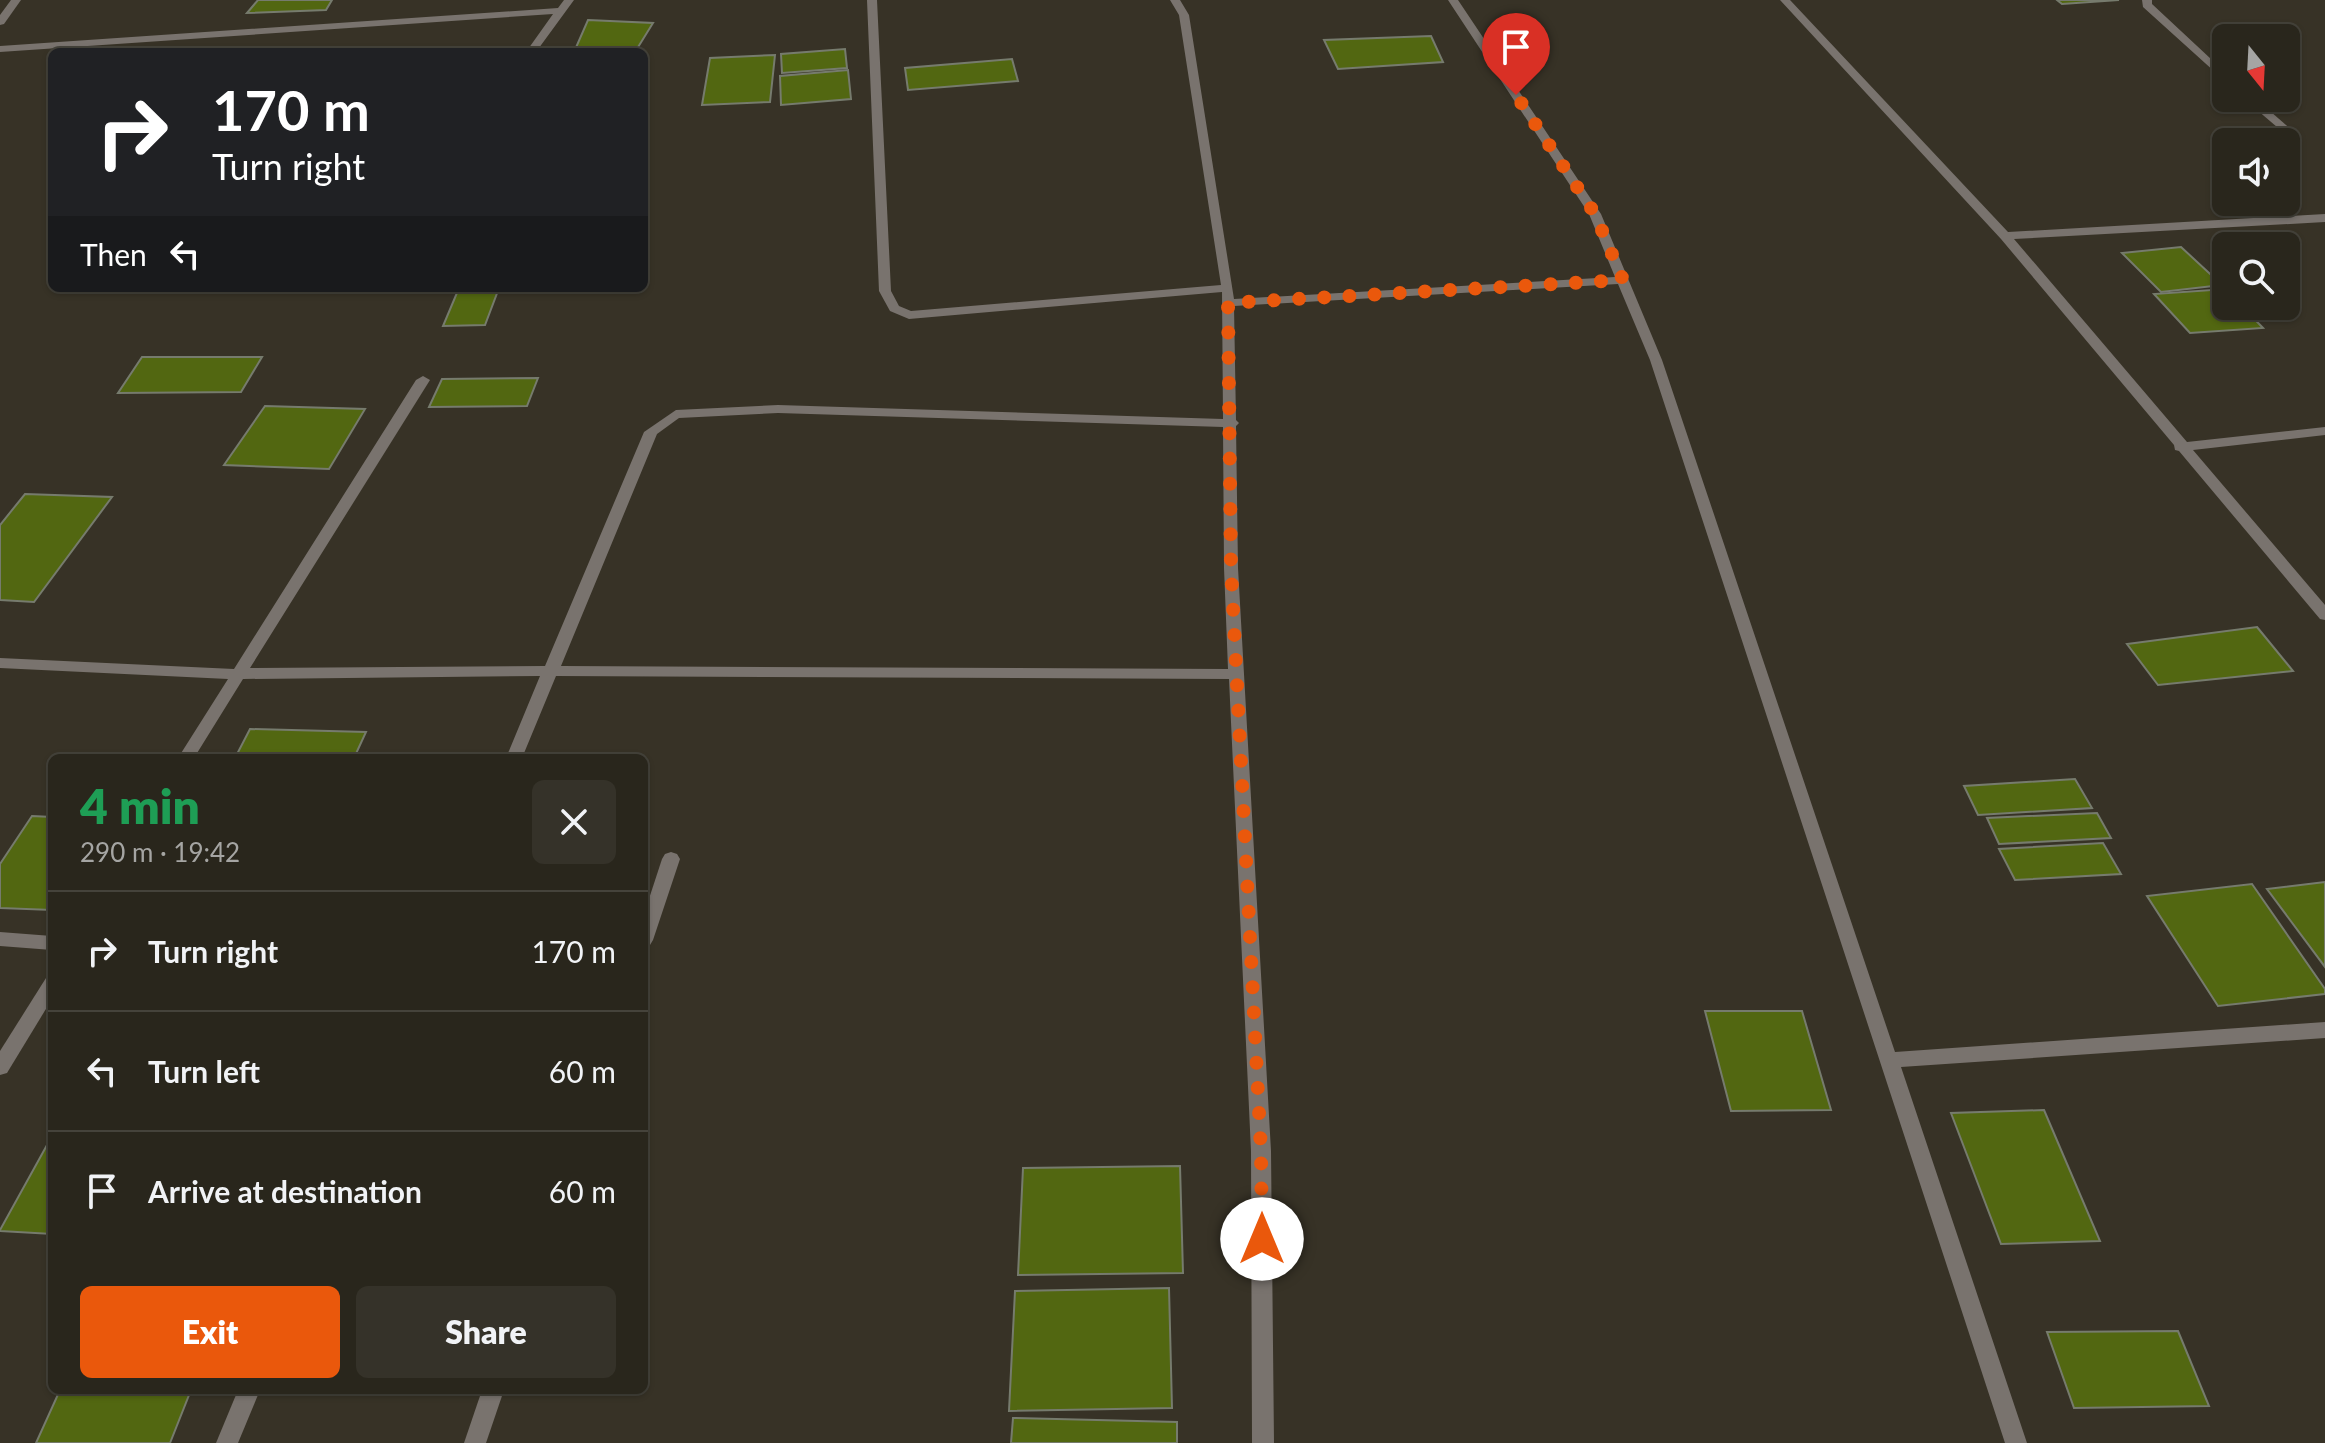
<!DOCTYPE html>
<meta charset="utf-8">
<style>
:root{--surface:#29261c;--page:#353229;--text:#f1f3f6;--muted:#a5a5a3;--line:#45433b;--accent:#ea580c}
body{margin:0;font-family:Lato,sans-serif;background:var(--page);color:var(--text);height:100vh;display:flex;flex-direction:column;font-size:30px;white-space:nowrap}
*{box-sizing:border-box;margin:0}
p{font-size:26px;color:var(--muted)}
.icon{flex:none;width:44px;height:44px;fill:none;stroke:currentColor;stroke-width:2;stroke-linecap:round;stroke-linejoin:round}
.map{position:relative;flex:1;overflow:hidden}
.panel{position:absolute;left:48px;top:754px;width:600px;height:640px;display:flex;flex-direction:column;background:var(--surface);border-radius:12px;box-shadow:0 2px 6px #0004,0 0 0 2px var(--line)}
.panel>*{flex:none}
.guide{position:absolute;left:48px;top:48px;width:600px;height:244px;border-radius:12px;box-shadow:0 2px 6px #0004,0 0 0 2px var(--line);background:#202124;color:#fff;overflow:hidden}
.needle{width:52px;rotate:162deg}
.fabs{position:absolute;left:2212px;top:24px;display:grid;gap:16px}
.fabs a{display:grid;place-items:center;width:88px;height:88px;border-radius:12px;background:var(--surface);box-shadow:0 2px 6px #0004,0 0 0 2px var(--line);font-size:40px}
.pin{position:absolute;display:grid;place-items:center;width:68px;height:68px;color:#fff;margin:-82px -34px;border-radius:50% 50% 50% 0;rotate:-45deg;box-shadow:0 0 8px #0007}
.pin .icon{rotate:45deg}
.me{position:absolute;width:88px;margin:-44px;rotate:0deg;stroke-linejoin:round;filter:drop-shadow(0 0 6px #0008)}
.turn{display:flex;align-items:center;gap:28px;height:168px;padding:0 32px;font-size:36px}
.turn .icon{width:104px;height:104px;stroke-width:2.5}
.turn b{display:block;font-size:56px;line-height:68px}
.then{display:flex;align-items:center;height:76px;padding:0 32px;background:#0003;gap:16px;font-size:30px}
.round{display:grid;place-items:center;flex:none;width:84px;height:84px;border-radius:12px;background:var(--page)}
.head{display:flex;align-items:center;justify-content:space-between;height:136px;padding:0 32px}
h1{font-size:48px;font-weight:800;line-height:60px;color:#1e9e55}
.action{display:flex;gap:16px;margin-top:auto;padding:16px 32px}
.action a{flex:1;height:92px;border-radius:12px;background:var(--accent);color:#fff;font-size:32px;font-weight:800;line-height:92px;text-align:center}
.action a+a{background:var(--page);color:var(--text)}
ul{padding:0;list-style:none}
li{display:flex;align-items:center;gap:24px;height:120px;padding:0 32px;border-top:2px solid var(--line)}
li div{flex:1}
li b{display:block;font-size:30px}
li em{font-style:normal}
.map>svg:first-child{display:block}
.building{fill:#526711;stroke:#767b6d;stroke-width:2}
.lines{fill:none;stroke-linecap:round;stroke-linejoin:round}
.minor{fill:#79736e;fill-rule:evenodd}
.route{stroke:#ea580c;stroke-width:14;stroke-dasharray:0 25.2}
</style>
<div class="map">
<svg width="2325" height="1443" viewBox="0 0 2325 1443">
<rect width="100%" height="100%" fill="#373226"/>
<g class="building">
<polygon points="258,0 332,0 326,10 247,13"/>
<polygon points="2057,0 2119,0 2062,4"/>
<polygon points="588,20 653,23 635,52 574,52"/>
<polygon points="1431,36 1443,62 1338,69 1324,40"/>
<polygon points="845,49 847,68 782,73 781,54"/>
<polygon points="775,55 770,102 702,105 710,58"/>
<polygon points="1012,59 1018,81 908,90 905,68"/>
<polygon points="848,70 851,99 781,105 780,76"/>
<polygon points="2181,247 2222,285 2161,292 2122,253"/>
<polygon points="459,288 499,288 485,325 443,326"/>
<polygon points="2226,289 2226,306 2242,306 2263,328 2190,333 2154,294"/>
<polygon points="142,357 262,357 241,392 118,393"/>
<polygon points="538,378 527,406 429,407 442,379"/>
<polygon points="265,406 365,409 329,469 224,465"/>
<polygon points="25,494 112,497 34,602 0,600 0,525"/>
<polygon points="2257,627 2293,671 2158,685 2127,644"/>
<polygon points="250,729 366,732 354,758 235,758"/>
<polygon points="2075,779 2092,808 1978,815 1964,786"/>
<polygon points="2097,813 2111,838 1999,844 1987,818"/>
<polygon points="32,816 52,817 52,910 0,908 0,864"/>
<polygon points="2103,843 2121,874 2015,880 1999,849"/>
<polygon points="2325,882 2325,967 2267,889"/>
<polygon points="2252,884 2325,989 2325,994 2218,1006 2147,896"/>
<polygon points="1705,1011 1802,1011 1831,1110 1731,1111"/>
<polygon points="2044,1110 2100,1241 2001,1244 1951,1113"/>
<polygon points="52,1136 52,1234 0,1231 0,1230"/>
<polygon points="1180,1166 1183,1273 1018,1275 1023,1168"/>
<polygon points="1169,1288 1172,1408 1009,1411 1015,1291"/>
<polygon points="2178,1331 2209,1406 2074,1408 2047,1332"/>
<polygon points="60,1390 191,1390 170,1443 36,1443"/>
<polygon points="1013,1418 1177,1422 1177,1443 1011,1443"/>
</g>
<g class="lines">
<g class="minor">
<polygon points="11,0 21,0 4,24 0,25 0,15"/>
<polygon points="564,0 574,0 536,52 526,52 553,14 0,52 0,46 558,8"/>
<path d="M 867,0 L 877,0 L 891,291 L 899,306 L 911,311 L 1221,285 L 1179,15 L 1170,0 L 1180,0 L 1189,15 L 1234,299 L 1615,277 L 1589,214 L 1448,0 L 1458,0 L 1601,214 L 1662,360 L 1895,1052 L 2325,1022 L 2325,1038 L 1901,1067 L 2027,1443 L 2005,1443 L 1650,360 L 1618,284 L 1234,306 L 1236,420 L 1239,423 L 1236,426 L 1238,568 L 1271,1151 L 1274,1443 L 1252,1443 L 1251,1151 L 1229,679 L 556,676 L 522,758 L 506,758 L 540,676 L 243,679 L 194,758 L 178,758 L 228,679 L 0,668 L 0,658 L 234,669 L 416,380 L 423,376 L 430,380 L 250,668 L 545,666 L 644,432 L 676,410 L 778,405 L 1223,419 L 1222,292 L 909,319 L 890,311 L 879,291 ZM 778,413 L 1223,427 L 1224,568 L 1228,669 L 561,666 L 657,434 L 679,418 Z"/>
<polygon points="1780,0 1790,0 2008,232 2325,214 2325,222 2014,239 2187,442 2325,427 2325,435 2193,450 2325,605 2325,620 2320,619 2179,451 2175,450 2174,445 2001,239"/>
<polygon points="2142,0 2152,0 2152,4 2226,73 2226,82 2143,7"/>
<polygon points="2243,98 2255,98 2293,131 2284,133"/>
<polygon points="671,852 677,854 680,859 653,940 650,945 644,947 644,914 662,859 665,854"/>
<polygon points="0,932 52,936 52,950 0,946"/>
<polygon points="52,976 52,999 7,1073 0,1075 0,1051 46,978"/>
<polygon points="238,1390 260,1390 238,1443 216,1443"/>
<polygon points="482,1390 504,1390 486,1443 464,1443"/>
</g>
</g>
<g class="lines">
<polyline class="route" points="1262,1239 1261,1151 1231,568 1228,303 1623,280 1595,214 1516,95"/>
</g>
</svg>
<div class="fabs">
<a><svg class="needle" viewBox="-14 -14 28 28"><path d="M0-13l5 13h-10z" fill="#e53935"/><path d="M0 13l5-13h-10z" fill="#a5a5a3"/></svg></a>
<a><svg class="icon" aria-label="sound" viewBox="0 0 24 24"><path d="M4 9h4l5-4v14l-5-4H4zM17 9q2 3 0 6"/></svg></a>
<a><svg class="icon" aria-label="search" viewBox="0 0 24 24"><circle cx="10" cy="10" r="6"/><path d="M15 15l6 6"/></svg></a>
</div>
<div class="pin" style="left:1516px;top:95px;background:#d93025"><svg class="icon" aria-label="arrive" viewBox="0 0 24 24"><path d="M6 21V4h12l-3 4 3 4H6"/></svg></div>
<svg class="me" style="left:1262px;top:1239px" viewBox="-20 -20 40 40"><circle r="19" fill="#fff"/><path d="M0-13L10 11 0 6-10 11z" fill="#ea580c"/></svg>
<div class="guide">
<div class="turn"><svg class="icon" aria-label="right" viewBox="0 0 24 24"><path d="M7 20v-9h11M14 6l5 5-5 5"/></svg><div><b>170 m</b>Turn right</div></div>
<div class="then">Then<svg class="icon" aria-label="left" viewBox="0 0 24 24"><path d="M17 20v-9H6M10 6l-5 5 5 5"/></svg></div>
</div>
<section class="panel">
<div class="head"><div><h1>4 min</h1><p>290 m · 19:42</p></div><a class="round"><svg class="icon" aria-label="close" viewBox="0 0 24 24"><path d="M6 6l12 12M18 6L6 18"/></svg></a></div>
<ul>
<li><svg class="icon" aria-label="right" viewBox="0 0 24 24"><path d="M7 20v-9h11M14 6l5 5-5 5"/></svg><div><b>Turn right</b></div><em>170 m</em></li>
<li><svg class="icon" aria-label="left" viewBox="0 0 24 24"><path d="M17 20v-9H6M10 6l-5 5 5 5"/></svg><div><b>Turn left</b></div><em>60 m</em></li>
<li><svg class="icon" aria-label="arrive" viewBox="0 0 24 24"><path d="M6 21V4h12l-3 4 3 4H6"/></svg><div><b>Arrive at destination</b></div><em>60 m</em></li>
</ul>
<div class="action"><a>Exit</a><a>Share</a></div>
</section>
</div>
